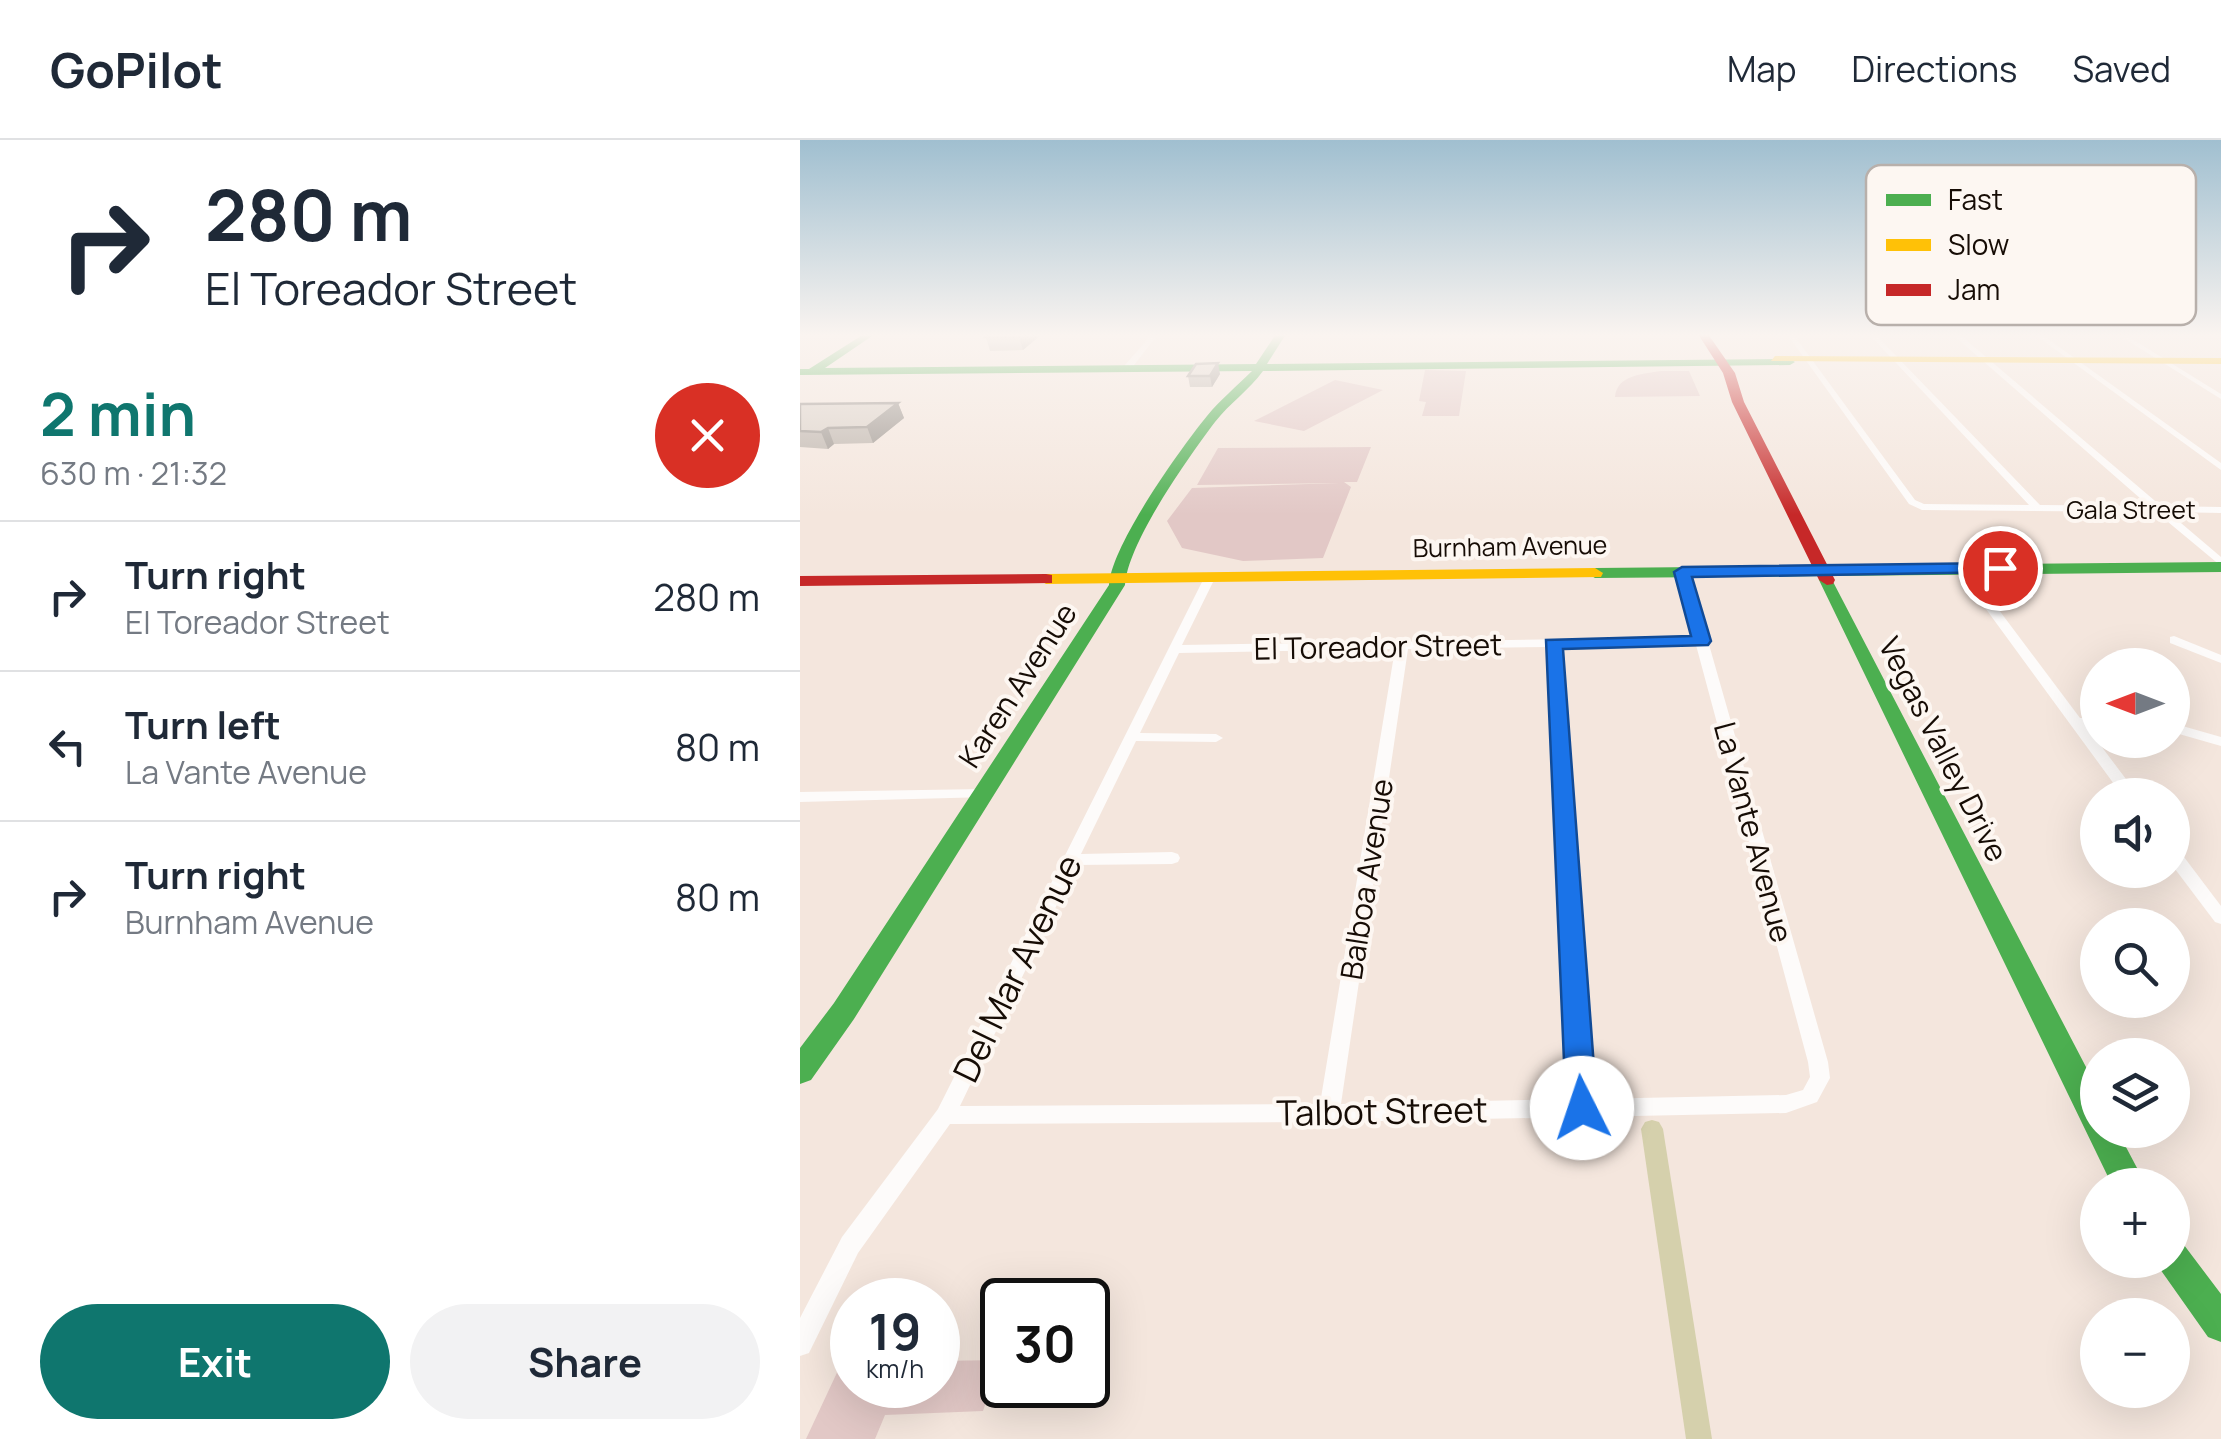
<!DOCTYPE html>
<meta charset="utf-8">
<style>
:root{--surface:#fff;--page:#f2f2f3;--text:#1f2937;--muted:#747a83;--line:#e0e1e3;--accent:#0f766e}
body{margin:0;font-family:Manrope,sans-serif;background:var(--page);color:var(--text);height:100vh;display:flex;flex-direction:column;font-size:38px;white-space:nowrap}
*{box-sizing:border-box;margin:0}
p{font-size:32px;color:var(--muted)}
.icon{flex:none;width:55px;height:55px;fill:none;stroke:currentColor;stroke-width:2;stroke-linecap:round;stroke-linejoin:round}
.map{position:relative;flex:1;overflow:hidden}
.details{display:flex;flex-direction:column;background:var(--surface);width:800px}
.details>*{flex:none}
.banner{background:#fff;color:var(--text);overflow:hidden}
.needle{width:65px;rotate:270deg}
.tools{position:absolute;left:1280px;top:508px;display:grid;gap:20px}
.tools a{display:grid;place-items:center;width:110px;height:110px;border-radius:50%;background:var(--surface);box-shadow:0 10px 40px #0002;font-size:50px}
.speed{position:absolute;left:30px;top:1138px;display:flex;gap:20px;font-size:50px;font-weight:700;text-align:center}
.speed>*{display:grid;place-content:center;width:130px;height:130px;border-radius:50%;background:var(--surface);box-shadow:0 10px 40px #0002;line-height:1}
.speed small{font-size:25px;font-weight:400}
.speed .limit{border:5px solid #111;border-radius:15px;background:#fff;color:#111}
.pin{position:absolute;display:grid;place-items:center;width:85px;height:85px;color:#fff;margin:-42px;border:5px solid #fff;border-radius:50%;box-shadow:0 2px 10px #0007}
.me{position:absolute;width:110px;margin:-55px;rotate:356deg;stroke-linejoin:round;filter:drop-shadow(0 0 8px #0008)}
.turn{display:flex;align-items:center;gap:35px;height:210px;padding:0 40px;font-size:45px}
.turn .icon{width:130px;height:130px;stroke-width:2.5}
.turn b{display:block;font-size:70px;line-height:85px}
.round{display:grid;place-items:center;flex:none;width:105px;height:105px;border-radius:52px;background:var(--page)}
.summary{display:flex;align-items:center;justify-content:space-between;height:170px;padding:0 40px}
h1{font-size:60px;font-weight:700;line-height:75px;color:var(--accent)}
.primary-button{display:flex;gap:20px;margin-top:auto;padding:20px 40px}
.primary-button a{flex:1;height:115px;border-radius:60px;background:var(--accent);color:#fff;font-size:40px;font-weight:700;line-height:115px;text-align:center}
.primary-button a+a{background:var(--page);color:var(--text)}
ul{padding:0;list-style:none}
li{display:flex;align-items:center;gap:30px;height:150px;padding:0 40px;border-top:2px solid var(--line)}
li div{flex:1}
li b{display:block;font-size:38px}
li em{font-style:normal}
header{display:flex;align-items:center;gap:60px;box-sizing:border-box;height:140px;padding:0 50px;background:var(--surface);border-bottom:2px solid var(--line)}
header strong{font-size:48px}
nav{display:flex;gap:55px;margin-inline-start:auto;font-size:35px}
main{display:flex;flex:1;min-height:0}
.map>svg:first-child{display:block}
.green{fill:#e2c8c6}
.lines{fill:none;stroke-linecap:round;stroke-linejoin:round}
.canal{fill:#d5d0ac;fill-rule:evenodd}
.street{fill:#fdfbfa;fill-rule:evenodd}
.fast{fill:#4caf50;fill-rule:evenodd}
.slow{fill:#ffc107;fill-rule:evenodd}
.jam{fill:#c62828;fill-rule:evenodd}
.wall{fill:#bbb2aa}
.shaded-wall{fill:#98918b}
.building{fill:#d9cfc6;stroke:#98918b;stroke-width:2.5}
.route{fill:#1a73e8;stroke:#114b97;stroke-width:2.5}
.labels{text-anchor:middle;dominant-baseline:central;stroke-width:8;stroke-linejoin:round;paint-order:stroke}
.far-street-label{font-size:25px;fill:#160c05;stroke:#fdf7f2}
.street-label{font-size:30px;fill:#160c05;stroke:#fdf7f2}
.near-street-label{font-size:35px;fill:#160c05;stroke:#fdf7f2}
.key{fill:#fdf7f2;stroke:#b8b0ab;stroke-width:2.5}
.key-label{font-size:28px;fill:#160c05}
</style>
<header>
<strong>GoPilot</strong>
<nav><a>Map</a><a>Directions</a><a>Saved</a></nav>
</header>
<main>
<section class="details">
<div class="banner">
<div class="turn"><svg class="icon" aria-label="right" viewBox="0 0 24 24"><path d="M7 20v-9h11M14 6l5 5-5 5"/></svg><div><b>280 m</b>El Toreador Street</div></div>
</div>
<div class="summary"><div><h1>2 min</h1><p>630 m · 21:32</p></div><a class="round" style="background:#d93025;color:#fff"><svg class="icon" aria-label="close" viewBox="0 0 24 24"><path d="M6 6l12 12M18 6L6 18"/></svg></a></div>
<ul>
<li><svg class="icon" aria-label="right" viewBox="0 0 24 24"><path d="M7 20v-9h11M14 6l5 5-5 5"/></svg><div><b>Turn right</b><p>El Toreador Street</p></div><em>280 m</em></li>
<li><svg class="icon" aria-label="left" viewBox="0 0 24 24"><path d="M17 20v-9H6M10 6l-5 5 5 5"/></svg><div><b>Turn left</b><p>La Vante Avenue</p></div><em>80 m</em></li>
<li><svg class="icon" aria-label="right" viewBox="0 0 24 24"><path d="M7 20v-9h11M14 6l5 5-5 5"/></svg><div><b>Turn right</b><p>Burnham Avenue</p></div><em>80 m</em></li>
</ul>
<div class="primary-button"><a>Exit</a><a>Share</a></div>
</section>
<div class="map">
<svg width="1421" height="1299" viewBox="0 0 1421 1299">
<rect width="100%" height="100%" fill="#f4e6dd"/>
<g class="green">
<polygon points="625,230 666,231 659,276 622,276 626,262 619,261"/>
<path d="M 861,231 L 889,231 L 900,256 L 815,257 C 817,235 842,234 861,231 Z"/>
<polygon points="535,240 583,250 504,291 454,281"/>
<polygon points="571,307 557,342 544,342 551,347 523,418 443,421 382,408 367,381 392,348 539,343 397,345 418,308"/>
<polygon points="200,1220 183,1271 85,1275 75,1299 6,1299 41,1224 52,1223 52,1245 138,1245 138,1221"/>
</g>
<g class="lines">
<polygon class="canal" points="852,980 859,982 863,989 912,1299 886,1299 841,989 845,982"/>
<g class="street">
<polygon points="352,194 358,194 331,229 325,229 325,225"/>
<polygon points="987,194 993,194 1115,360 1124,364 1229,365 1069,194 1075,194 1240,365 1349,366 1152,194 1159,194 1361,366 1421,367 1421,373 1368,372 1421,417 1421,426 1356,372 1122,370 1109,364"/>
<polygon points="1234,194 1241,194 1421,323 1421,330"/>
<polygon points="1317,194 1324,194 1421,254 1421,259"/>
<polygon points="1162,425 1166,426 1280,578 1298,578 1298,586 1286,586 1338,655 1322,655 1156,428"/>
<path d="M 882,429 L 888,432 L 908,501 L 1028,922 L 1030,938 L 1017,962 L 986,973 L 529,982 L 150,984 L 58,1113 L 9,1213 L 0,1216 L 0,1178 L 42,1097 L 138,969 L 405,436 L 413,436 L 415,438 L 382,505 L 894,497 L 876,432 ZM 896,505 L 1008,922 L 1010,937 L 1003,950 L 986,955 L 792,959 L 759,507 ZM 747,507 L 771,959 L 541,964 L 608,509 ZM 595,509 L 520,964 L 160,966 L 276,725 L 372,724 L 378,722 L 380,718 L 378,714 L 372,712 L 281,714 L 336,601 L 416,602 L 423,598 L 416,594 L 340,593 L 379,513 Z"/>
<polygon points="1374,496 1421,515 1421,523 1370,503 1370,497"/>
<polygon points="1372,583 1421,597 1421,606 1372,592"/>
<polygon points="183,649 188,651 191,654 188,657 0,662 0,652"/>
<polygon points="1372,708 1378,709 1421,766 1421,784 1415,782 1372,725"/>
</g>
<g class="fast">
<path d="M 64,194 L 75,194 L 25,228 L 456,224 L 476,194 L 486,194 L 467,224 L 990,219 L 995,222 L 990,225 L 463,231 C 449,250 429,264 415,282 C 388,318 328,402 325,445 L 54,879 L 11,940 L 0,944 L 0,908 L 34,863 L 309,445 C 311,406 380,309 407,276 C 420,260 437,246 452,231 L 0,235 L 0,229 L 9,229 Z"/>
<polygon points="1421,422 1421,432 1030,436 1298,950 1298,990 1317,990 1346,1045 1312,1045 1019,440 1024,436 795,438 787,433 795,428"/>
<polygon points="1372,1100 1384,1105 1421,1154 1421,1202 1408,1197 1360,1129 1356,1120 1372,1120"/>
</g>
<g class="slow">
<polygon points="975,216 1421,218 1421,224 971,221"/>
<polygon points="795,428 803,433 801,437 246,444 238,439 246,434"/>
</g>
<g class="jam">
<polygon points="898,194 908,194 935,233 944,262 1035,440 1033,444 1027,445 1019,440 932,262 923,233"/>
<polygon points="246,434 252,435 252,443 0,446 0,436"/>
</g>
</g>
<g class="wall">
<polygon points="242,194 223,210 190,211 186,197"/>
<polygon points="420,234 412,247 390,247 388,236"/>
<polygon points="98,263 104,278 73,303 34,304 28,309 0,307 0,264"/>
</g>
<g class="shaded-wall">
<polygon points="222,194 242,194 223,210 219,197"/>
<polygon points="418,223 420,234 412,247 410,236"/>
<polygon points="98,263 104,278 73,303 67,287"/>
<polygon points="28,288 34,304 28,309 21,292"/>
</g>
<g class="building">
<polygon points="190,194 222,194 219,197 186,197"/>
<polygon points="418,223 410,236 388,236 396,224"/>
<polygon points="98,263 67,287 28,288 21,292 0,291 0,264"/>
</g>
<linearGradient id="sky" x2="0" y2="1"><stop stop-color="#a0bfd0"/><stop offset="0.52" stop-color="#faf4f0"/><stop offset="1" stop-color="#faf4f0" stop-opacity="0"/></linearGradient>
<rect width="1421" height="375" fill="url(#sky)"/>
<polygon class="route" points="1200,423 1205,425 1205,432 892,437 911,501 908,505 763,509 797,968 793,977 782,981 771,977 766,968 746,500 891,496 874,432 882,427"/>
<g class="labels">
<g class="far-street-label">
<text x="1331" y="369">Gala Street</text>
<text transform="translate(710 406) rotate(-1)">Burnham Avenue</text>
</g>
<g class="street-label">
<text transform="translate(578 506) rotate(-1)">El Toreador Street</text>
<text transform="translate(217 545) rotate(-57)">Karen Avenue</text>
<text transform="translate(1144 609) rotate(63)">Vegas Valley Drive</text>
<text transform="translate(954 692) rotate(75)">La Vante Avenue</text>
<text transform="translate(566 739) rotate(-81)">Balboa Avenue</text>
</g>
<g class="near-street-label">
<text transform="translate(217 828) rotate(-64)">Del Mar Avenue</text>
<text transform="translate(582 971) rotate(-1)">Talbot Street</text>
</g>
</g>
<rect x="1066" y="25" width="330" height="160" rx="15" class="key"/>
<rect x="1086" y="54" width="45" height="12" fill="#4caf50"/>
<rect x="1086" y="99" width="45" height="12" fill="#ffc107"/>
<rect x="1086" y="144" width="45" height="12" fill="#c62828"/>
<g class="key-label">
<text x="1148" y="70">Fast</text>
<text x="1148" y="115">Slow</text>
<text x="1148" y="160">Jam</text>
</g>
</svg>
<div class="tools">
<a><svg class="needle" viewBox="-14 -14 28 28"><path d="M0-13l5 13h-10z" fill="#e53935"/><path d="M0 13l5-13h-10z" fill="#747a83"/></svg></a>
<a><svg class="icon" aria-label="sound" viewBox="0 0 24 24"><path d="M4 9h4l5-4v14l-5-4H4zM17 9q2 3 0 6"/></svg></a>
<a><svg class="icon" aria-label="search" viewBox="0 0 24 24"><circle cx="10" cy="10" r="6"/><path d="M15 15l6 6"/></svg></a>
<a><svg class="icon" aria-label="layers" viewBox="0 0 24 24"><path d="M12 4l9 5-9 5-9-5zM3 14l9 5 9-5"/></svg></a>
<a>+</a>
<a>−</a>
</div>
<div class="speed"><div>19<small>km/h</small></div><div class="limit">30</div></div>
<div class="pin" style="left:1200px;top:428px;background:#d93025"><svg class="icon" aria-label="arrive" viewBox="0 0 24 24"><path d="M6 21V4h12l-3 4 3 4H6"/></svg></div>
<svg class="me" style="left:782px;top:968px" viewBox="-20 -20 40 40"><circle r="19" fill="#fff"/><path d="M0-13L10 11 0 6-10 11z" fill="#1a73e8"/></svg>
</div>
</main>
